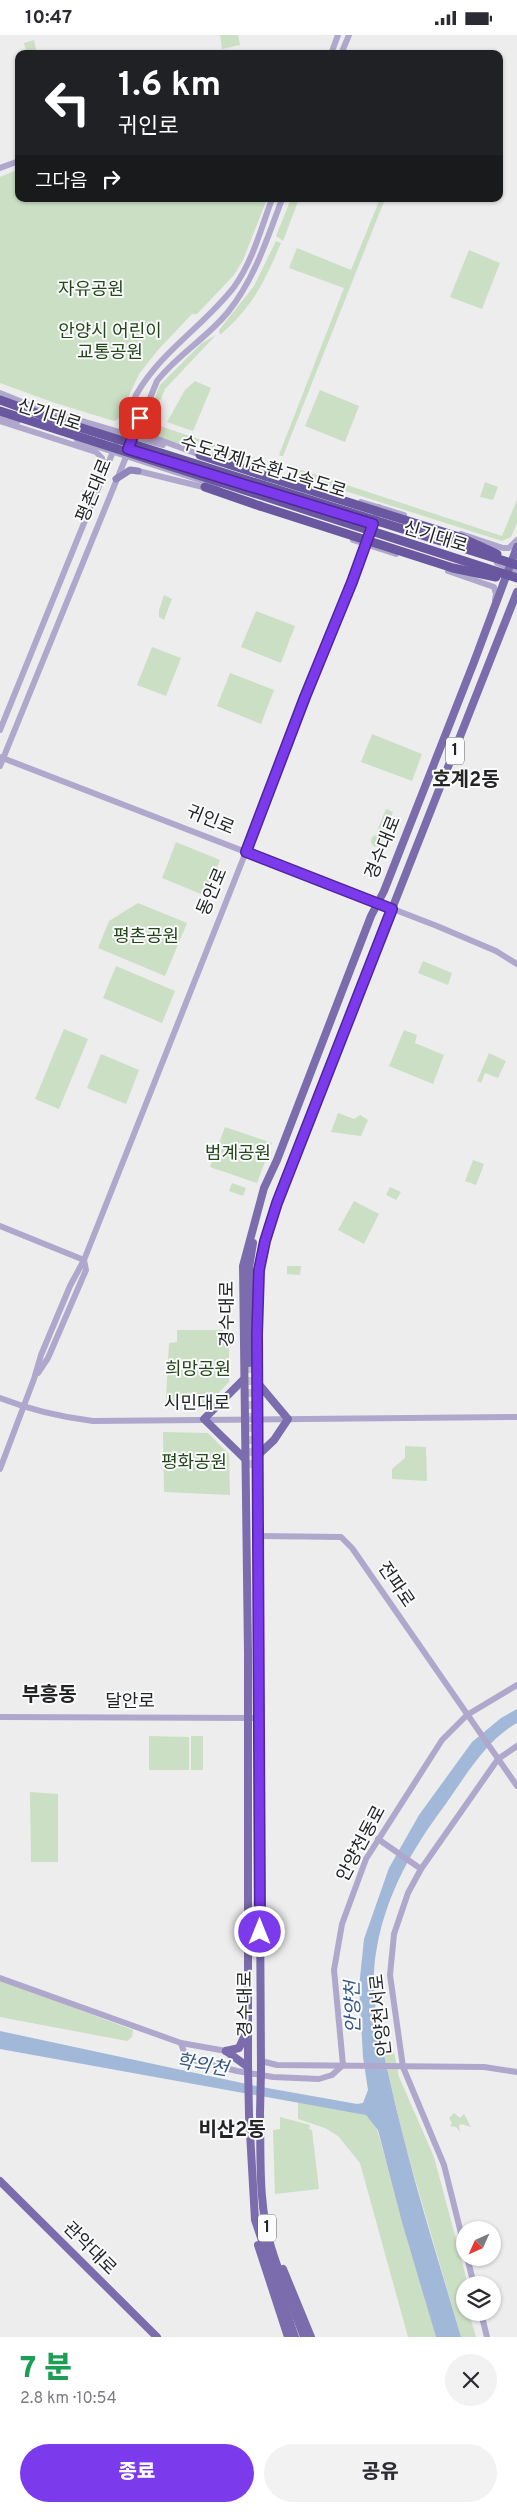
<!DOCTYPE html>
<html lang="ko">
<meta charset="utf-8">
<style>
:root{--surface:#fff;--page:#f2f2f3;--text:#2b2b33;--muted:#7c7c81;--accent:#7c3aed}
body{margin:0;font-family:Overpass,"Noto Sans KR",sans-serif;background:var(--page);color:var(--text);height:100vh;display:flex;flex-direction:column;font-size:19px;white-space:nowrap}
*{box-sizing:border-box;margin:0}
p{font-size:16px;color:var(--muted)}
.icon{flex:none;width:28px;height:28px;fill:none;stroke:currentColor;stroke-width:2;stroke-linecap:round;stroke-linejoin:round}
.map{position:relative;height:2302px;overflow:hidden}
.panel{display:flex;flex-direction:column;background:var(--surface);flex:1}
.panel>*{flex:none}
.banner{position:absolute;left:15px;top:15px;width:488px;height:152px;border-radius:10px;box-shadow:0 1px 4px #0004;background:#202124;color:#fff;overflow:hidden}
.needle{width:32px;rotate:225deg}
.fabs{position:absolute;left:456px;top:2186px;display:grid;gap:10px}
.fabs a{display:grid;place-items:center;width:45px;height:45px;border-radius:50%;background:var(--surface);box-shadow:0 1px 4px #0004;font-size:25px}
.pin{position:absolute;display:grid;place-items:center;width:42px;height:42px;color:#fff;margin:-21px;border-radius:10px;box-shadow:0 2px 8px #0006}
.me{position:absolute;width:55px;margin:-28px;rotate:0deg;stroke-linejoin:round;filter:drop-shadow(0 0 4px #0008)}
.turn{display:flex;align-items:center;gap:18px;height:105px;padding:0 20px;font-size:22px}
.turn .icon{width:65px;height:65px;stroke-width:2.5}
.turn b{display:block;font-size:35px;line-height:42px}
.then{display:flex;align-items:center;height:48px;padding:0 20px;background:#0003;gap:10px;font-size:19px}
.round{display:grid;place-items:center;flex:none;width:52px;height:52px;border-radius:26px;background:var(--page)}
.summary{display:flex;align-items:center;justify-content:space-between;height:85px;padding:0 20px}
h1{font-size:30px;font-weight:800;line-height:38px;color:#1e9e55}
.primary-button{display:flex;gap:10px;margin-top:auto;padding:10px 20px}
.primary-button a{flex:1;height:58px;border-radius:30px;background:var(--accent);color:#fff;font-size:20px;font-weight:800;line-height:58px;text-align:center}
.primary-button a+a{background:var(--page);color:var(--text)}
.status{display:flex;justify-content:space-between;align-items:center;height:35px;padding:0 25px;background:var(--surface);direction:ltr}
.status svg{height:14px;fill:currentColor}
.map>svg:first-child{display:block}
.green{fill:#cadfc3}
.water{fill:#a1b8d9}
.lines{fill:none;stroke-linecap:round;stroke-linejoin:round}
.primary-tunnel{stroke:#c5c5c6;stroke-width:8;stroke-dasharray:8 4;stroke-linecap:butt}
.tertiary{stroke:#afa8cc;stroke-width:6}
.secondary{stroke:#9086ba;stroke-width:7}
.primary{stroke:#7b6dad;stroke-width:8}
.motorway{stroke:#6957a0;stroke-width:9}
.primary-bridge{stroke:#7b6dad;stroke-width:8}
.motorway-bridge{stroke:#6957a0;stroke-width:9}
.route-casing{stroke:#51269a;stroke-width:12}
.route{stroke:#7c3aed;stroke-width:9}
.labels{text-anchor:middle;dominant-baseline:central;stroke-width:4;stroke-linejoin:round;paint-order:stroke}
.shield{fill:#fafbfc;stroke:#646465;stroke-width:1}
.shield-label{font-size:16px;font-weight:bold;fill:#242424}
.park-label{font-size:18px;fill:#254618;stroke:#fafbfc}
.street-label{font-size:18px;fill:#242424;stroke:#fafbfc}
.water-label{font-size:19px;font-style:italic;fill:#365683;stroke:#fafbfc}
.quarter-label{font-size:20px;font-weight:bold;fill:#242424;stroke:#fafbfc}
</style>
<div class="status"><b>10:47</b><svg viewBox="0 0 49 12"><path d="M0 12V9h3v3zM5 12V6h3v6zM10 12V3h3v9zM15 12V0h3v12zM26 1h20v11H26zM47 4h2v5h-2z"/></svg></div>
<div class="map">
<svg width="517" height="2302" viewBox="0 0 517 2302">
<rect width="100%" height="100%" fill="#ededee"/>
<g class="green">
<polygon points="220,0 238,0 240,10 222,14"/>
<polygon points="34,5 37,19 27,19 24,8"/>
<polygon points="19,134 19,164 267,164 243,225 234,240 197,279 192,279 158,315 139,339 118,384 114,386 52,367 0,348 0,142"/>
<polygon points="291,164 299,164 283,206 276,201"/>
<polygon points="380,164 385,164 283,421 281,421 279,420 344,253 289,233 297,213 351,235"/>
<path d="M 276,206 L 281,208 C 264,248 253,271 220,300 L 219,295 L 254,251 Z"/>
<polygon points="469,215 500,228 482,274 450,262"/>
<polygon points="216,300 165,354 151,388 276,430 272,439 151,401 145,394 145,388 160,350 202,308"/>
<polygon points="195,346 211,353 193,396 167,387 185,355"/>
<polygon points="320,355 359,371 345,407 305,391"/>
<polygon points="289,431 502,501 517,465 517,488 511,502 502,506 289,438 287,436"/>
<polygon points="485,447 498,452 493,465 480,462"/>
<polygon points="164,560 172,564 164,585 159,582 159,575"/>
<polygon points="256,576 295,591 281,628 241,612"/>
<polygon points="152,612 181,623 166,661 137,650"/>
<polygon points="230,638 274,655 261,689 217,671"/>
<polygon points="372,699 422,719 412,746 361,727"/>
<polygon points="386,774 393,777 384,799 377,796"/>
<circle cx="377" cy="806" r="6"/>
<polygon points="176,807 220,825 206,861 162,843"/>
<polygon points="138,868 187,888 165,941 98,913 109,886"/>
<polygon points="423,926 452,938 448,950 418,938"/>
<polygon points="116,931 175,956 162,988 103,963"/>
<polygon points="64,994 88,1004 59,1074 35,1064"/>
<polygon points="404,995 417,1000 415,1008 444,1020 433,1049 389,1031"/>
<polygon points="489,1018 506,1026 498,1043 485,1038 481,1048 477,1046"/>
<polygon points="101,1019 139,1035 126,1069 87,1053"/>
<polygon points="338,1078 354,1084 360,1080 368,1085 361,1101 331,1097"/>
<polygon points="225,1092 272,1108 257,1148 210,1132"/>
<polygon points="473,1125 484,1129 476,1150 465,1146"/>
<polygon points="232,1148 246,1153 243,1161 229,1156"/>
<polygon points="390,1152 401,1157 396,1165 386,1160"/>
<polygon points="354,1166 379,1179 364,1209 338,1195"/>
<polygon points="287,1231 301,1231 300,1240 287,1239"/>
<polygon points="177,1295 229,1295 229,1347 208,1369 170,1367 166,1364 169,1308 177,1307"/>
<polygon points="163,1397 208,1398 229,1419 230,1460 164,1457"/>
<polygon points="405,1411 426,1412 427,1446 392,1444 392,1434 405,1423"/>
<polygon points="149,1701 189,1702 189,1735 149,1735"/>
<rect x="191" y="1701" width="12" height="34"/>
<polygon points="30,1757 58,1759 58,1827 31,1827"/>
<polygon points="0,1945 133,1995 132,2002 127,2006 0,1982"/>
<polygon points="383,2015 394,2017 399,2042 434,2122 466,2242 465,2278 469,2278 476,2302 461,2302 404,2106"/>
<polygon points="298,2066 359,2078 366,2080 376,2091 436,2302 408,2302 360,2128 338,2101 325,2093 298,2084"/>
<polygon points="454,2078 460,2083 464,2079 471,2092 461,2089 459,2091 460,2097 456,2092 450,2091 452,2088 449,2083"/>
<polygon points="280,2082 310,2090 309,2094 312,2095 319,2154 275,2159 273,2095 280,2094"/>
</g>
<path class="water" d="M 517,1674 L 517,1688 C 486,1705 465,1742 445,1770 C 413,1813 387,1857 377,1912 C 368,1957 380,2002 390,2046 C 409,2133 436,2217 461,2302 L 436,2302 L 402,2187 L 378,2095 L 366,2080 L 0,2014 L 0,1996 L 256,2051 L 357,2069 L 363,2068 L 368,2055 L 363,2022 L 359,1952 L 364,1904 L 389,1833 L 419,1780 L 472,1707 L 501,1683 Z"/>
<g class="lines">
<g class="primary-tunnel">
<polyline points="249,1386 249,1328"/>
<polyline points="253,1433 253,1380"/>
</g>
<g class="tertiary">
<polyline points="331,19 338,0"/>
<polyline points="341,19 349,0"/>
<polyline points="0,133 19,126"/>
<polyline points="0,358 37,373 163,410"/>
<polyline points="0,381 18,386"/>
<polyline points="144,381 143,395 152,402 203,421"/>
<polyline points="0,386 96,417 102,423 104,436"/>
<polyline points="77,405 218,451"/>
<polyline points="138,436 207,453"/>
<polyline points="275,460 349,482"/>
<polyline points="361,467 404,480"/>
<polyline points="461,499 503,513 509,513 517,505"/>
<polyline points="353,505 396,519"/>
<polyline points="497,528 517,536"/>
<polyline points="448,536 494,552 496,559 495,565"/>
<path d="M 0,695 L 136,360 C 161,316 204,291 234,252 C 253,226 261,193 272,164"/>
<polyline points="0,722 437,891 496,916 517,929"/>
<path d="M 0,731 L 157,346 C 177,320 207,303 228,277 C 254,245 268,202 282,164"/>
<polyline points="0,1191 84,1225"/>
<polyline points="38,1338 48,1323 86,1235 84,1225"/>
<path d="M 0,1363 C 31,1375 60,1382 93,1386 L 517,1382"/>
<polyline points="0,1434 34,1344 41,1320 70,1251 84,1225 353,547 379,472"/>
<polyline points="258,1501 341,1502 352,1513 517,1751"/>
<polyline points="0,1682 259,1683"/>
<polyline points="378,1804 421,1834"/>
<polyline points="0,1943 181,2008 226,2016"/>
<polyline points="181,2008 186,2023 237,2036 273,2042 319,2044 332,2040 343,2030 334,1935 342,1889 366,1824 442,1705 467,1680 517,1650"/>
<polyline points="261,2026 277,2030 484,2032 517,2037"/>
<polyline points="465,2214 444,2130 403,2032 390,1940 394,1899 408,1858 421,1834 498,1724 517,1711"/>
<polyline points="467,2222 474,2250"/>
<polyline points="481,2278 487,2302"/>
</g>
<polyline class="secondary" points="116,444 130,435 138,436"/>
<g class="primary">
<polyline points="249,1328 249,1233 253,1208"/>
<polyline points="243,1345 204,1384 245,1424"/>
<polyline points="257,1347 288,1384 274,1405 257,1421"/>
<polyline points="226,2016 239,2013 245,2000"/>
<polyline points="226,2016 248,2032"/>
<polyline points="248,2032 248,1619 243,1231 264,1153 277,1125 371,881 384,856 474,627 517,512"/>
<polyline points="261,2035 257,1347 259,1235 265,1206 291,1130 517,557"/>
<path d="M 260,2078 C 261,2122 258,2169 271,2212 C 280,2242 293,2272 304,2302"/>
<polyline points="249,2080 255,2185 295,2302"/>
<polyline points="0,2146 157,2302"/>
<polyline points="258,2210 288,2302"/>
<polyline points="283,2234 311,2302"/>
</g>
<g class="motorway">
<polyline points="200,420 265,441"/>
<polyline points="205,452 260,471"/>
</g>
<g class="primary-bridge">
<polyline points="248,2032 249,2080"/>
<polyline points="260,2078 261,2035"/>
</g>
<g class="motorway-bridge">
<polyline points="0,365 50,383 517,530"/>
<polyline points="0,376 517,543"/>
<polyline points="265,441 462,503 497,519"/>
<polyline points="260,471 453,533 496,542"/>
</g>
</g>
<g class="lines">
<defs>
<polyline id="route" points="140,383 128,414 373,489 352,547 305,662 246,817 392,874 277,1168 265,1206 259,1235 257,1299 260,1897"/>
</defs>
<use href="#route" class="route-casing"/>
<use href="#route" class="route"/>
</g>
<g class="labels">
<g class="shield">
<rect x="446" y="702.5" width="18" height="27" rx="4"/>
<rect x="258" y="2179.5" width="18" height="27" rx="4"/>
</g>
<g class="shield-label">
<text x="455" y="716">1</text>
<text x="267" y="2193">1</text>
</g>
<g class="park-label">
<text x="91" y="255">자유공원</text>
<text x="110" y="297">안양시 어린이<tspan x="110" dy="21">교통공원</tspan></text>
<text x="146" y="902">평촌공원</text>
<text x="238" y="1119">범계공원</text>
<text x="198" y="1335">희망공원</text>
<text x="194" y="1428">평화공원</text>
</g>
<g class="street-label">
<text transform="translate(49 381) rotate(18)">신기대로</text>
<text transform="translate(263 433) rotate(17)">수도권제1순환고속도로</text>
<text transform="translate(95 456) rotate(-68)">평촌대로</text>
<text transform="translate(435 503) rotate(17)">신기대로</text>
<text transform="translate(210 786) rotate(22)">귀인로</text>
<text transform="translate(384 813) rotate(-68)">경수대로</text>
<text transform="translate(213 857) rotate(-67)">동안로</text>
<text transform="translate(228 1279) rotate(-90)">경수대로</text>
<text x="197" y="1369">시민대로</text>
<text transform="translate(395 1550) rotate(56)">전파로</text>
<text x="130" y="1667">달안로</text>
<text transform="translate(362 1809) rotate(-62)">안양천동로</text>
<text transform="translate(246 1969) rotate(-90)">경수대로</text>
<text transform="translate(382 1980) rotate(-96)">안양천서로</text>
<text transform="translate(89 2214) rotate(45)">관악대로</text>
</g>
<g class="water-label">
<text transform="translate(354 1972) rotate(-91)">안양천</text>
<text transform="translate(202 2031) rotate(10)">학의천</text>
</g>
<g class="quarter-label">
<text x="466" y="746">호계2동</text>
<text x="49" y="1661">부흥동</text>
<text x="232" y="2096">비산2동</text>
</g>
</g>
</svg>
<div class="fabs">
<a><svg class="needle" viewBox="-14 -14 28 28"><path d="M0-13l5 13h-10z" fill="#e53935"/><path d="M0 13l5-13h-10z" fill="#7c7c81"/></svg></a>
<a><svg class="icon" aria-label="layers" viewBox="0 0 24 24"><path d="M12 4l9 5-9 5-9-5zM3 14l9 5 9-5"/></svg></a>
</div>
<div class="pin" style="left:140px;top:383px;background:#d93025"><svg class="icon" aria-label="arrive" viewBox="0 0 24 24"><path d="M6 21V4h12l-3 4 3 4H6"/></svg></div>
<svg class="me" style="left:260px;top:1897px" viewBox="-20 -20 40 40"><circle r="17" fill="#7c3aed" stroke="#fff" stroke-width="3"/><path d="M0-11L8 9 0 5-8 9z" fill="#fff"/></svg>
<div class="banner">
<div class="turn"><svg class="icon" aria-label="left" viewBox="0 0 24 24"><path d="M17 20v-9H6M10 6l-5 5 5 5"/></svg><div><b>1.6 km</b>귀인로</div></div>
<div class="then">그다음<svg class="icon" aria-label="right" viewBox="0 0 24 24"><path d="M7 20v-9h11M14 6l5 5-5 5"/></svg></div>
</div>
</div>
<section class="panel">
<div class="summary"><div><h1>7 분</h1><p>2.8 km · 10:54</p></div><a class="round"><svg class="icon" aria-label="close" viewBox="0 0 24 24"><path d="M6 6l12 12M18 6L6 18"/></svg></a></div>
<div class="primary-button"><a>종료</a><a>공유</a></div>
</section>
